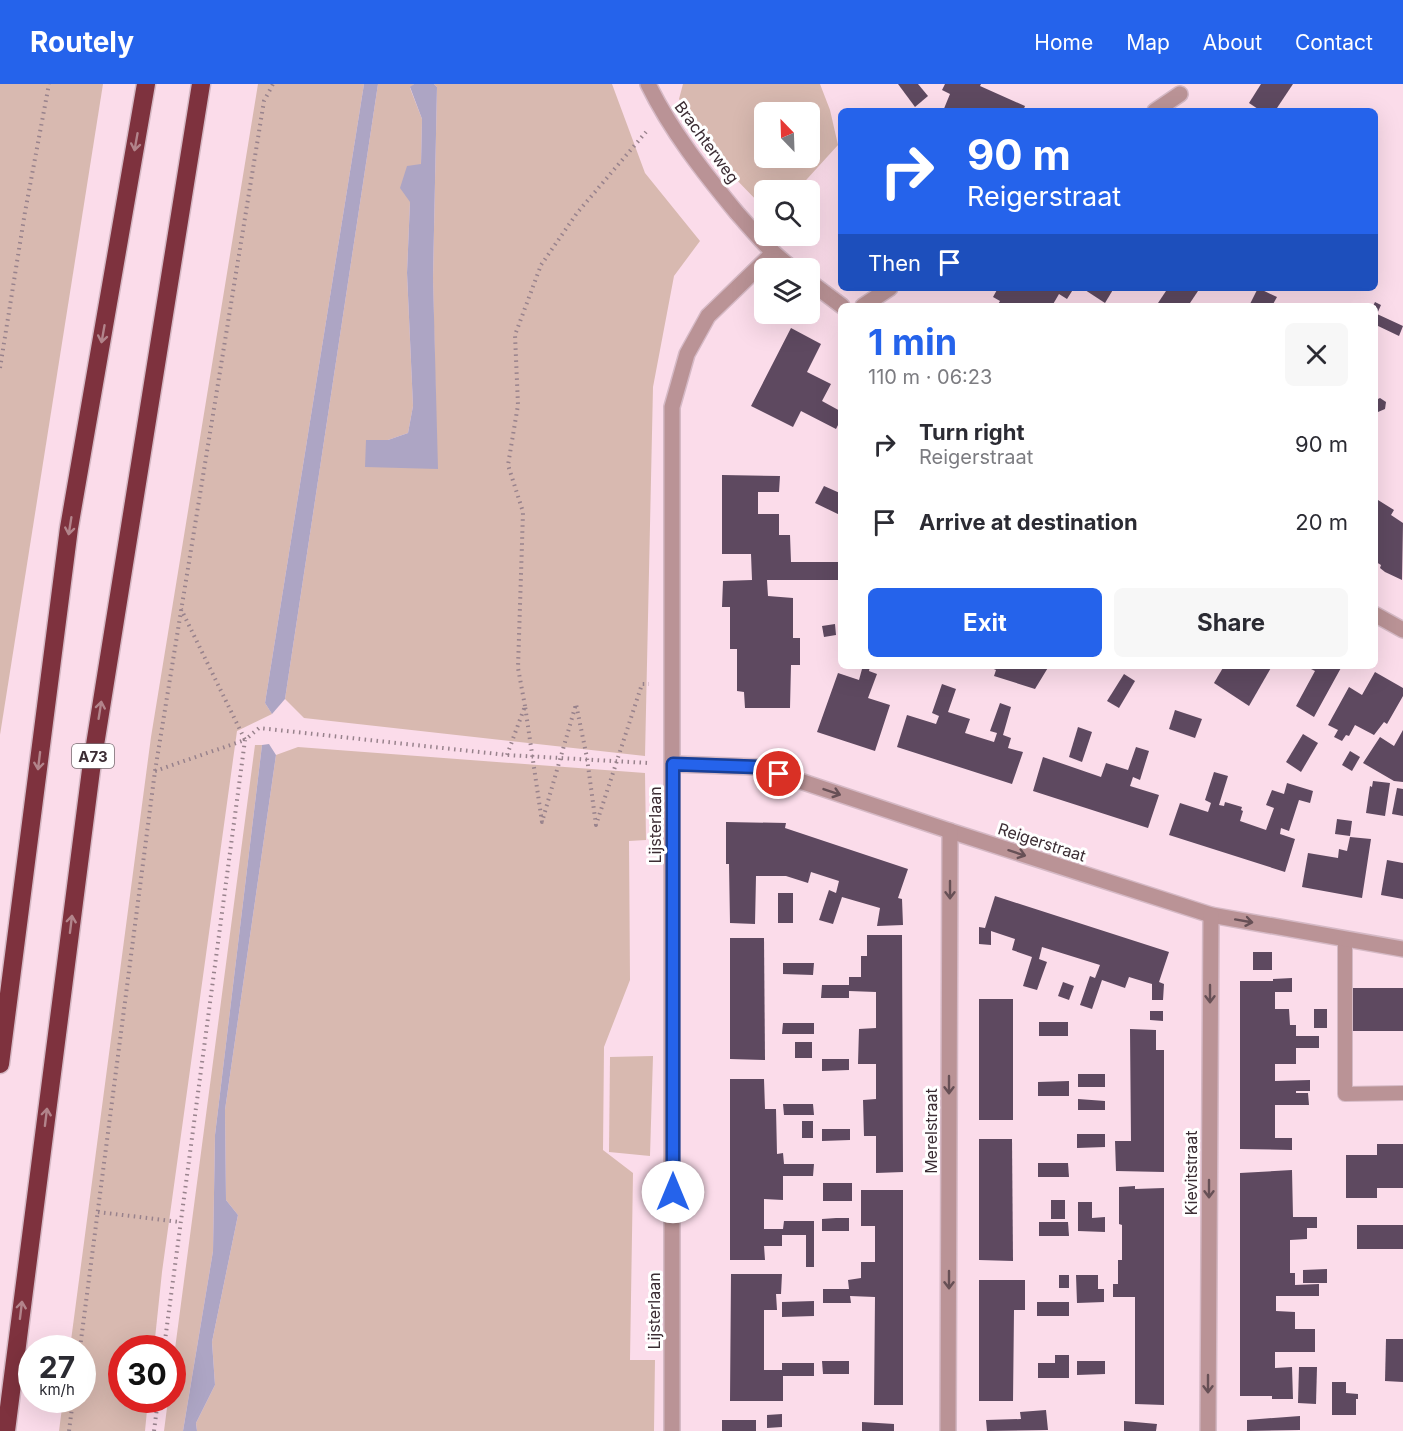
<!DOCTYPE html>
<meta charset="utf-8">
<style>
:root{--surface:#fff;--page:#f7f7f7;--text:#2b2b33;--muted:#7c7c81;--accent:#2563eb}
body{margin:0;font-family:Inter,sans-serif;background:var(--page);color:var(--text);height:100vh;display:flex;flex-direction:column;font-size:22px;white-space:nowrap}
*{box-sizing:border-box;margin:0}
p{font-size:20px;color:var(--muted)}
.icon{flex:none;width:33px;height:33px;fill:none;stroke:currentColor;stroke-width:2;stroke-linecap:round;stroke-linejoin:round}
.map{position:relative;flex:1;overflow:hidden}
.sheet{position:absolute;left:838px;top:219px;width:540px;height:366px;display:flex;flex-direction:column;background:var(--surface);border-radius:9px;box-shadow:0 6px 24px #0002}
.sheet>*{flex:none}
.top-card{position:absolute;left:838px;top:24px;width:540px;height:183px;border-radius:9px;box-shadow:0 6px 24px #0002;background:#2563eb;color:#fff;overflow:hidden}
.needle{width:39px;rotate:337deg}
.tools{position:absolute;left:754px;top:18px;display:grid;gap:12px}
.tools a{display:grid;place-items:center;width:66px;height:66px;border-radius:9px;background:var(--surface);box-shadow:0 6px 24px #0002;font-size:30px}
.speed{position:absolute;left:18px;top:1251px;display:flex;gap:12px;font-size:30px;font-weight:700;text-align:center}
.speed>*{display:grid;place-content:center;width:78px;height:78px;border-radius:50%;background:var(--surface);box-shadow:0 6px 24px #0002;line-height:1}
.speed small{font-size:15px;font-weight:400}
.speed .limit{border:9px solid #d22;background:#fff;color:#111}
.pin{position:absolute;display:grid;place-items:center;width:51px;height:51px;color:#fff;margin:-26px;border:3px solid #fff;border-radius:50%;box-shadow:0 2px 6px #0007}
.me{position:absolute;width:66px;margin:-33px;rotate:0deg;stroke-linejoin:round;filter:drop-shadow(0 0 4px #0008)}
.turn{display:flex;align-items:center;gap:21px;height:126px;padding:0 30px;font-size:27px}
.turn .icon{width:78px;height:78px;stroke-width:2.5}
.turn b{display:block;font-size:42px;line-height:51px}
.then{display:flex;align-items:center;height:57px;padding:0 30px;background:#0003;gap:12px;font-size:22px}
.round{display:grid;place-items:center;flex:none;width:63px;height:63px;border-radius:9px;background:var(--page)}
.head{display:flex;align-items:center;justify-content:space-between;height:102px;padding:0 30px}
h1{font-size:36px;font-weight:700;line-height:45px;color:var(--accent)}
.primary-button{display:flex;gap:12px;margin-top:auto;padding:12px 30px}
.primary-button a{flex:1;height:69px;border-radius:9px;background:var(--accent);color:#fff;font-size:24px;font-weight:700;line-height:69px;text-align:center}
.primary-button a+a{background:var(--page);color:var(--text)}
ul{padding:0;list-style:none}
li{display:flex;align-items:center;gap:18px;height:78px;padding:0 30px}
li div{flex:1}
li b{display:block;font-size:22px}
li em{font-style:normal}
header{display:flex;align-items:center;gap:36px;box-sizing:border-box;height:84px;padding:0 30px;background:var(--accent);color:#fff}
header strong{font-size:28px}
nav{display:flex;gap:33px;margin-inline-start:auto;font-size:21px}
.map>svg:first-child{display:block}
.green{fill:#d8b9b0;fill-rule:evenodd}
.water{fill:#ada5c4}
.building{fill:#5e4960}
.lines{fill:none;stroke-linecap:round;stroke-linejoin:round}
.lane-casing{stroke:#d5b9c5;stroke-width:16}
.street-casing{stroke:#d5b9c5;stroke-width:18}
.highway-casing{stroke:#d5b9c5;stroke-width:21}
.path{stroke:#98828c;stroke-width:4;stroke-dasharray:1.5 4.5;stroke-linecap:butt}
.lane{stroke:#ba9396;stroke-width:14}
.street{stroke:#ba9396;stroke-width:15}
.highway{stroke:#7e323e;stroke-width:18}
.oneway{stroke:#b2848b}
.oneway2{stroke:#675056}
.route-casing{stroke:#184099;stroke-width:15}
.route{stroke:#2563eb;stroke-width:10}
.labels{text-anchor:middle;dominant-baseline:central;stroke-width:6;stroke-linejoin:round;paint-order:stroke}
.shield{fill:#fff;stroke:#766b70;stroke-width:1.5}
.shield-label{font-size:15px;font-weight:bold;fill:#3b2c33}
.street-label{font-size:16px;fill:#3b2c33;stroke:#fff}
</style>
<header>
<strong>Routely</strong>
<nav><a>Home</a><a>Map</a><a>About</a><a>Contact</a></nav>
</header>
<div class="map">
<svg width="1403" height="1347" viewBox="0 0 1403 1347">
<rect width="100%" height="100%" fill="#fbdcea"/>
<g class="green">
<polygon points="0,0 103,0 0,651"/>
<polygon points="258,0 364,0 265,619 272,630 237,647 162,1188 154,1264 122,1264 122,1316 148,1316 145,1347 59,1347 63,1316 82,1316 82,1264 70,1264 151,653"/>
<polygon points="378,0 414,0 410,4 422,35 421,80 410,118 407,189 413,322 408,349 388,356 437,385 433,194 437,3 434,0 612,0 645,89 700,157 674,192 653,303 645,672 304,634 285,615"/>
<path d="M 683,0 L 820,0 L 830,26 L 838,61 L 797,106 L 765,106 L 765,125 L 727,86 L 679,15 ZM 810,28 L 810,74 L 765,74 L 765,28 Z"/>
<polygon points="255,661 262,661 215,1051 213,1167 183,1347 164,1347 168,1316 172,1316 173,1280"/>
<polygon points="298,663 645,689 646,756 629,757 630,896 604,963 603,1066 633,1089 630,1276 655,1276 654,1347 197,1347 196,1339 215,1301 212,1258 238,1131 226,1116 225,1026 276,671"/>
<polygon points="653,972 650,1072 609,1068 610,973"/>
</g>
<g class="water">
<polygon points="364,0 378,0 285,615 272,630 265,619"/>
<polygon points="414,0 434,0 437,3 433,194 438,385 365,383 366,356 388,356 408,349 413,322 407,189 410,118 400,104 407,82 421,80 422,35 410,3"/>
<polygon points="269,660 276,671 225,1026 226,1116 238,1131 212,1258 215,1301 196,1339 197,1347 183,1347 213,1167 215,1051 262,661"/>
</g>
<g class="building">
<polygon points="898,0 918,0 928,12 915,23"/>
<polygon points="945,0 981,0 980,2 1025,22 1023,27 943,27 950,10 942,6"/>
<polygon points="1261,0 1293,0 1275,27 1261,27 1249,19"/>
<polygon points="998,204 1074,204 1067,215 1059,210 1052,222 997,222 1000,217 993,213"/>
<polygon points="1082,204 1114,204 1105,219"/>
<polygon points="1168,204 1200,204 1188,222 1156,222"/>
<polygon points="1258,204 1277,213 1272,222 1249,222"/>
<polygon points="1375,218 1381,221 1377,230 1403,242 1399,252 1376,241 1376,222 1373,222"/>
<polygon points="791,244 821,260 807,288 831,300 822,317 842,328 842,333 836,345 801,327 793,343 751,322"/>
<polygon points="1380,314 1386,318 1385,325 1378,328 1376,326 1376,316"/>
<polygon points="722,391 780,392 779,408 758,408 758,430 779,430 779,451 790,451 791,478 842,478 842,496 767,496 768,512 793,514 793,554 800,554 800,581 791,581 790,624 745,624 744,608 737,607 737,565 730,565 730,523 722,523 723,497 752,496 751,470 722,470"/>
<polygon points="824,402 842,410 842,432 815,419"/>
<polygon points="1378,416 1394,426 1391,431 1403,439 1402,496 1385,488 1380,484 1381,481 1376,478 1376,420"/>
<polygon points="835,540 836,551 824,553 822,542"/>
<polygon points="861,582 870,582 869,587 877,590 868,614 890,621 875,667 817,648 838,589 859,596 862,585 860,584"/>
<polygon points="987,582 1049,582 1035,605 994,592 996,586"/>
<polygon points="1224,582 1272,582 1249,622 1214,599"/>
<polygon points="1305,582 1342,582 1314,633 1296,622 1315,587"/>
<polygon points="1375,588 1403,604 1403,612 1387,640 1384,638 1374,651 1355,641 1349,652 1346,651 1342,657 1334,653 1338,646 1328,641 1349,603 1362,611"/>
<polygon points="1124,590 1135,597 1119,624 1107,617"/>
<polygon points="942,600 956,605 948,628 970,635 965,649 994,658 997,649 990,647 1000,619 1011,623 1003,651 1011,654 1008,664 1023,668 1012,700 897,663 907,631 936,640 939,632 932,629"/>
<polygon points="1175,626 1202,635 1195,654 1169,645"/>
<polygon points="1078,643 1092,648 1082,678 1069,673"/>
<polygon points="1403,646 1403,698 1394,697 1363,679 1380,653 1394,662"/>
<polygon points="1303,650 1318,659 1301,688 1286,678"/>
<polygon points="1136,663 1149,667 1140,696 1133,693 1130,702 1159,711 1148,744 1033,707 1043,673 1101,693 1106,679 1128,686"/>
<polygon points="1350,667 1360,673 1352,687 1342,681"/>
<polygon points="1214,688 1228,692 1219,721 1224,722 1225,718 1242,723 1241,726 1243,727 1240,737 1266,746 1274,724 1266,721 1272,706 1284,710 1287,699 1313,707 1310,719 1299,716 1289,747 1281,744 1280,750 1295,755 1285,788 1169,751 1180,719 1208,728 1211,719 1205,716"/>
<polygon points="1373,697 1390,699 1385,732 1366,729 1370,702 1372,703"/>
<polygon points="1397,704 1403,705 1403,732 1392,730"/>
<polygon points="1337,735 1352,737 1350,752 1335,750"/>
<polygon points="726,738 786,739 785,744 908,785 898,814 902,815 903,841 877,842 880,824 842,813 833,840 819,836 829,806 836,809 839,797 811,788 808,799 786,792 756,792 755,840 730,839 729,780 726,780"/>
<polygon points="1350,753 1371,755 1362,814 1302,803 1308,769 1338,774 1339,765 1347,767"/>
<polygon points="1387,776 1403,779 1403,815 1381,811"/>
<rect x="778" y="809" width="15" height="30"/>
<polygon points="995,812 1169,868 1159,898 1164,900 1163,916 1152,916 1152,900 1129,893 1125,904 1102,896 1092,925 1080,921 1090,892 1095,894 1100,881 1042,863 1039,875 1047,878 1037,906 1023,902 1032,873 1012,866 1015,855 991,847 991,861 979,860 979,843 985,844"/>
<polygon points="867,851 902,851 903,1088 876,1089 876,1052 864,1052 863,1016 876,1015 876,980 858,980 859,945 876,944 876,908 849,907 849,914 821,914 822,901 849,901 849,893 861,893 861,872 867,872"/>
<polygon points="730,854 764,854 765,976 730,975"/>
<rect x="1253" y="868" width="19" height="18"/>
<polygon points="783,879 814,879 813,891 783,890"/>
<polygon points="1292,894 1292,908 1275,908 1275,925 1289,925 1290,941 1296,941 1296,952 1319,952 1319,964 1296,964 1296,980 1275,980 1275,997 1310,996 1310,1007 1296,1007 1296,1009 1308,1009 1309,1021 1275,1021 1275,1054 1292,1054 1292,1066 1240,1065 1240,897 1273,897 1273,895"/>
<polygon points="1063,898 1074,902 1069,916 1058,912"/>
<polygon points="1352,904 1403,904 1403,947 1353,947"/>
<rect x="979" y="915" width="34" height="121"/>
<rect x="1314" y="925" width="13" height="19"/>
<polygon points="1150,927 1163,927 1163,937 1150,936"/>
<rect x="1039" y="938" width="29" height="14"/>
<polygon points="783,939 814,939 814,950 782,950"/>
<polygon points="1130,945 1156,946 1156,966 1164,966 1164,1088 1116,1087 1115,1057 1131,1057"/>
<rect x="795" y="958" width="17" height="16"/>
<polygon points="822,975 849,975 849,986 822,987"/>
<rect x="1078" y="990" width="27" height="13"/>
<polygon points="730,995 764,995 765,1025 776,1025 777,1070 783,1069 784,1080 814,1080 813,1092 783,1092 783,1116 764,1115 764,1145 783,1145 784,1137 814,1137 814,1183 806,1183 806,1151 782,1151 782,1162 764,1162 765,1176 730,1176"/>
<polygon points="1069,997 1069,1012 1038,1012 1038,998"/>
<polygon points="1078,1015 1105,1017 1105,1026 1078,1026"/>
<polygon points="783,1020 813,1020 814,1031 784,1031"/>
<rect x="802" y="1037" width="11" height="17"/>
<polygon points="822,1045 850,1045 850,1056 822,1057"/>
<polygon points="1077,1050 1105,1050 1105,1063 1077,1064"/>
<polygon points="979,1055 1012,1055 1013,1177 979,1176"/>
<polygon points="1377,1060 1403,1060 1403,1104 1377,1104 1377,1114 1346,1114 1346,1071 1377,1071"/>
<polygon points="1038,1079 1068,1079 1069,1093 1038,1093"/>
<polygon points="1292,1086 1293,1133 1317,1133 1317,1144 1307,1144 1307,1155 1290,1156 1290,1189 1295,1189 1295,1201 1319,1200 1319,1212 1276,1212 1276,1227 1295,1228 1295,1245 1315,1245 1315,1268 1275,1268 1275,1284 1292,1283 1293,1315 1272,1315 1272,1312 1240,1312 1240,1089"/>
<rect x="823" y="1099" width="29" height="18"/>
<polygon points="1135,1102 1135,1105 1164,1104 1164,1321 1135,1320 1135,1213 1113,1213 1113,1200 1118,1200 1118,1176 1122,1176 1122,1141 1119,1140 1119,1103"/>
<polygon points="861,1106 903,1106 903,1321 874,1321 875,1213 850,1212 851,1219 823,1219 823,1205 849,1205 848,1196 861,1194 861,1178 875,1178 875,1142 861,1142"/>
<rect x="1051" y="1116" width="14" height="19"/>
<polygon points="1078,1118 1092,1118 1092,1134 1105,1133 1105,1148 1078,1147"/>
<polygon points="836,1134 849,1134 849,1147 822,1147 822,1135"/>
<polygon points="1039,1138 1068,1138 1069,1152 1039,1152"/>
<rect x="1357" y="1141" width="46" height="24"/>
<polygon points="1327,1185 1327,1199 1303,1199 1303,1186"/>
<polygon points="731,1190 782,1190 781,1210 776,1210 777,1226 764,1226 764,1286 782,1286 782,1279 814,1279 814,1292 783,1292 783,1317 730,1317"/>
<rect x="1059" y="1191" width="10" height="13"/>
<polygon points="1076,1191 1098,1191 1098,1205 1104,1205 1104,1218 1077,1219"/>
<polygon points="979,1196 1025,1196 1025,1226 1014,1226 1013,1317 979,1317"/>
<polygon points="814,1217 814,1232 782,1233 782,1218"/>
<rect x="1037" y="1218" width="32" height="14"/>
<polygon points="1386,1255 1403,1255 1403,1298 1385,1297"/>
<polygon points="1055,1271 1069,1271 1069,1294 1038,1294 1038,1279 1055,1279"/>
<polygon points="822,1277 849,1277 849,1290 823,1290"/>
<polygon points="1077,1277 1105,1277 1105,1290 1077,1291"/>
<polygon points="1299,1283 1317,1283 1316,1320 1298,1319"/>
<polygon points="1332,1298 1346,1298 1346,1309 1358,1310 1358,1315 1356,1315 1356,1331 1332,1331"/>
<polygon points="1046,1326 1048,1346 987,1347 986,1336 1021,1335 1020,1328"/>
<polygon points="782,1330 782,1343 767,1344 767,1331"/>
<polygon points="1300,1332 1300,1346 1247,1347 1247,1336"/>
<rect x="722" y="1336" width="34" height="11"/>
<polygon points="1124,1337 1157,1340 1156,1347 1124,1347"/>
<polygon points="862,1338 894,1340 894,1347 862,1347"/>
</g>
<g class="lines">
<defs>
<polyline id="lane" points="1345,855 1345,1010 1403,1009"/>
<g id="street">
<path d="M 648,0 C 671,47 704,89 737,129 C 755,149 770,168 792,184"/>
<polyline points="1155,27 1180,10"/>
<polyline points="810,198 842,222"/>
<polyline points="863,222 890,204"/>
<polyline points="1376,531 1403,546"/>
<polyline points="673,680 758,683 950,747 1211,831 1403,865"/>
<polyline points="672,1347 672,323 687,270 708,232 772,170"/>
<polyline points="948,1347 950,747"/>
<polyline points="1208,1347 1211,831"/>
</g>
<g id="highway">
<polyline points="0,980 69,444 146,0"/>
<polyline points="6,1347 91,686 201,0"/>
</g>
</defs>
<use href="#lane" class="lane-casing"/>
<use href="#street" class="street-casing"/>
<use href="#highway" class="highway-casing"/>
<g class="path">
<polyline points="0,284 25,128 49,0"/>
<polyline points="525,622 518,584 523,428 508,381 518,321 515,251 541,181 577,129 646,48"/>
<polyline points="507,671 525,622 542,738 576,620 587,674 596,741 642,600 649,600"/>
<polyline points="155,687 245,656 181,525"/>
<polyline points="98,1128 180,1138"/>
<polyline points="80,1264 155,687 264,17 273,0"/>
<polyline points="164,1264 245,656 259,644 507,671 648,679"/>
<polyline points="69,1347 73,1316"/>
<polyline points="154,1347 158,1316"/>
</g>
<use href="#lane" class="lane"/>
<use href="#street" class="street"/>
<use href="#highway" class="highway"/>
</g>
<defs><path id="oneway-shaft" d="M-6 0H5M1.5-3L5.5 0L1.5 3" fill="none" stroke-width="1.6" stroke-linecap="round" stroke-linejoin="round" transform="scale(1.5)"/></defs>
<g class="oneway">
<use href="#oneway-shaft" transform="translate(136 58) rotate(100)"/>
<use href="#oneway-shaft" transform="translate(103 250) rotate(100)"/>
<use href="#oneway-shaft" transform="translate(70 442) rotate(99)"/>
<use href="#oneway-shaft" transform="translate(100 626) rotate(-81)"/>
<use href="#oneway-shaft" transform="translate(39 677) rotate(97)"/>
<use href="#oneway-shaft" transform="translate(71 840) rotate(-83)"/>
<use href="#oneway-shaft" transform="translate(46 1033) rotate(-83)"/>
<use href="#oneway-shaft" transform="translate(21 1226) rotate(-83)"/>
</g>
<g class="oneway2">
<use href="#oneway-shaft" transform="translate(832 708) rotate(19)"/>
<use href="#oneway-shaft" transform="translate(1017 769) rotate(18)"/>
<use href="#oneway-shaft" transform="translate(950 806) rotate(90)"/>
<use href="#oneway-shaft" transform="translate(1244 837) rotate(10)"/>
<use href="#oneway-shaft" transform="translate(1210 910) rotate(90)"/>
<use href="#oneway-shaft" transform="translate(949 1001) rotate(90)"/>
<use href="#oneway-shaft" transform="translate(1209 1105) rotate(90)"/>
<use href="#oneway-shaft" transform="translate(949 1196) rotate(90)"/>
<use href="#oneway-shaft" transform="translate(1208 1300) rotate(90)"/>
</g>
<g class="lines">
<defs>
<polyline id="route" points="673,1108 673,680 758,683 779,690"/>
</defs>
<use href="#route" class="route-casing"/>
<use href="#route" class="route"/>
</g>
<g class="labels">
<rect class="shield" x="72" y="660" width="42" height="24" rx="4.5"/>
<g class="shield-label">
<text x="93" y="672">A73</text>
</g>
<g class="street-label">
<text transform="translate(707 58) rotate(54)">Brachterweg</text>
<text transform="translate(655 741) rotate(-90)">Lijsterlaan</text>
<text transform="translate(1042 758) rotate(18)">Reigerstraat</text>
<text transform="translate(931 1047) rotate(-90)">Merelstraat</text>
<text transform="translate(1191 1089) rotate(-90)">Kievitstraat</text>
<text transform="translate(654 1227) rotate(-90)">Lijsterlaan</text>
</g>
</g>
</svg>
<div class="tools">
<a><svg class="needle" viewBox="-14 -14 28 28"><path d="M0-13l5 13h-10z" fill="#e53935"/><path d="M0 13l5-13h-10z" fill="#7c7c81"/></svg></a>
<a><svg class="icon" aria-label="search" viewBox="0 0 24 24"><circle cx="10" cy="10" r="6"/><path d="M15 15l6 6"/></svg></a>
<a><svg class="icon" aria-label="layers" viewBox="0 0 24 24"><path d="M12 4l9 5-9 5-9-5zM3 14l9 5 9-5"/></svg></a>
</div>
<div class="speed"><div>27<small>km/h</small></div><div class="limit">30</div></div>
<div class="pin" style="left:779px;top:690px;background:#d93025"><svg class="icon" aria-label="arrive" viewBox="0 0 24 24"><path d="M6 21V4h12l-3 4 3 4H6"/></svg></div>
<svg class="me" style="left:673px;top:1108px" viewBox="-20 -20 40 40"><circle r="19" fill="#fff"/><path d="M0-13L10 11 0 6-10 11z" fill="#2563eb"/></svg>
<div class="top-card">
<div class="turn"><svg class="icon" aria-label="right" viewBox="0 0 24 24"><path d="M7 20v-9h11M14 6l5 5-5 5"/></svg><div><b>90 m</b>Reigerstraat</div></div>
<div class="then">Then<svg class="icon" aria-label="arrive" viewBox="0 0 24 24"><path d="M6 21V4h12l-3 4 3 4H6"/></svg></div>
</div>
<section class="sheet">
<div class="head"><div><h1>1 min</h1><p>110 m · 06:23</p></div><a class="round"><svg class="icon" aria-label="close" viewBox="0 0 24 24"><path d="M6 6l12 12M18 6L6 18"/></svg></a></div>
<ul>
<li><svg class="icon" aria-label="right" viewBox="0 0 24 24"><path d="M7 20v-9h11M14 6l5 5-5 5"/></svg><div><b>Turn right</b><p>Reigerstraat</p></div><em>90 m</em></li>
<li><svg class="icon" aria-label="arrive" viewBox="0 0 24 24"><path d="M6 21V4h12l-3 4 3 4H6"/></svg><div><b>Arrive at destination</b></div><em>20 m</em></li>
</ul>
<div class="primary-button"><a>Exit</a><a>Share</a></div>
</section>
</div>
